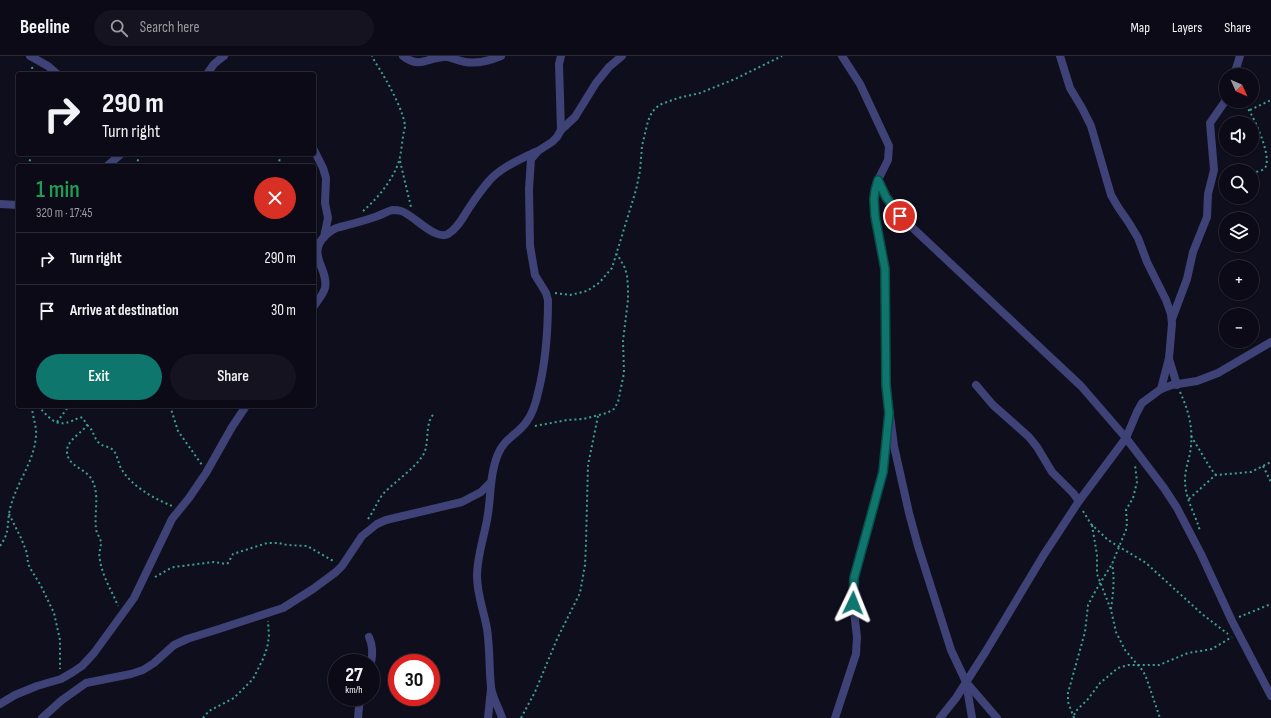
<!DOCTYPE html>
<meta charset="utf-8">
<style>
:root{--surface:#0b0a16;--page:#14131f;--text:#f1f3f6;--muted:#9a9aa1;--line:#2b2b35;--accent:#0f766e}
body{margin:0;font-family:"Sofia Sans Condensed",sans-serif;background:var(--page);color:var(--text);height:100vh;display:flex;flex-direction:column;font-size:15px;white-space:nowrap}
*{box-sizing:border-box;margin:0}
p{font-size:13px;color:var(--muted)}
.icon{flex:none;width:22px;height:22px;fill:none;stroke:currentColor;stroke-width:2;stroke-linecap:round;stroke-linejoin:round}
.map{position:relative;flex:1;overflow:hidden}
.details{position:absolute;left:16px;top:108px;width:300px;height:244px;display:flex;flex-direction:column;background:var(--surface);border-radius:4px;box-shadow:0 1px 3px #0004,0 0 0 1px var(--line)}
.details>*{flex:none}
.banner{position:absolute;left:16px;top:16px;width:300px;height:84px;border-radius:4px;box-shadow:0 1px 3px #0004,0 0 0 1px var(--line);background:#0b0a16;color:var(--text);overflow:hidden}
.needle{width:26px;rotate:135deg}
.buttons{position:absolute;left:1219px;top:12px;display:grid;gap:8px}
.buttons a{display:grid;place-items:center;width:40px;height:40px;border-radius:50%;background:var(--surface);box-shadow:0 1px 3px #0004,0 0 0 1px var(--line);font-size:20px}
.speed{position:absolute;left:328px;top:598px;display:flex;gap:8px;font-size:20px;font-weight:700;text-align:center}
.speed>*{display:grid;place-content:center;width:52px;height:52px;border-radius:50%;background:var(--surface);box-shadow:0 1px 3px #0004,0 0 0 1px var(--line);line-height:1}
.speed small{font-size:10px;font-weight:400}
.speed .limit{border:6px solid #d22;background:#fff;color:#111}
.pin{position:absolute;display:grid;place-items:center;width:34px;height:34px;color:#fff;margin:-17px;border:2px solid #fff;border-radius:50%;box-shadow:0 1px 4px #0007}
.me{position:absolute;width:44px;margin:-22px;rotate:2deg;stroke-linejoin:round;filter:drop-shadow(0 0 3px #0008)}
.turn{display:flex;align-items:center;gap:14px;height:84px;padding:0 20px;font-size:18px}
.turn .icon{width:52px;height:52px;stroke-width:2.5}
.turn b{display:block;font-size:28px;line-height:34px}
.round{display:grid;place-items:center;flex:none;width:42px;height:42px;border-radius:21px;background:var(--page)}
.overview{display:flex;align-items:center;justify-content:space-between;height:68px;padding:0 20px}
h1{font-size:24px;font-weight:600;line-height:30px;color:#1e9e55}
.action{display:flex;gap:8px;margin-top:auto;padding:8px 20px}
.action a{flex:1;height:46px;border-radius:24px;background:var(--accent);color:#fff;font-size:16px;font-weight:600;line-height:46px;text-align:center}
.action a+a{background:var(--page);color:var(--text)}
ul{padding:0;list-style:none}
li{display:flex;align-items:center;gap:12px;height:52px;padding:0 20px;border-top:1px solid var(--line)}
li div{flex:1}
li b{display:block;font-size:15px}
li em{font-style:normal}
header{display:flex;align-items:center;gap:24px;box-sizing:border-box;height:56px;padding:0 20px;background:var(--surface);border-bottom:1px solid var(--line)}
header strong{font-size:19px}
nav{display:flex;gap:22px;margin-inline-start:auto;font-size:14px}
.search{width:280px;height:36px;background:var(--page);display:flex;align-items:center;gap:10px;box-sizing:border-box;padding:0 14px;border-radius:22px;color:var(--muted);font-size:15px}
.map>svg:first-child{display:block}
.lines{fill:none;stroke-linecap:round;stroke-linejoin:round}
.path{stroke:#3ba292;stroke-width:2;stroke-dasharray:2 3;stroke-linecap:butt}
.minor{stroke:#3f4276;stroke-width:8}
.route-casing{stroke:#0a4d48;stroke-width:10}
.route{stroke:#0f766e;stroke-width:7}
</style>
<header>
<strong>Beeline</strong>
<div class="search"><svg class="icon" aria-label="search" viewBox="0 0 24 24"><circle cx="10" cy="10" r="6"/><path d="M15 15l6 6"/></svg>Search here</div>
<nav><a>Map</a><a>Layers</a><a>Share</a></nav>
</header>
<div class="map">
<svg width="1271" height="662" viewBox="0 0 1271 662">
<rect width="100%" height="100%" fill="#0f0e1d"/>
<g class="lines">
<g class="path">
<polyline points="32,11 33,18"/>
<path d="M 1243,45 C 1252,56 1271,97 1266,110 C 1264,115 1257,116 1252,116"/>
<polyline points="1250,54 1271,44"/>
<polyline points="400,105 411,151"/>
<polyline points="28,110 32,98"/>
<polyline points="136,110 140,98"/>
<polyline points="278,110 281,98"/>
<path d="M 363,155 C 378,142 393,124 399,105 C 402,94 402,82 405,71 C 405,59 390,30 383,19 C 380,13 375,7 372,0"/>
<polyline points="555,237 570,239 587,235 599,227 612,212 636,134 640,115 642,90 648,65 652,56 659,49 678,42 700,37 735,23 782,0"/>
<path d="M 1180,336 C 1188,353 1193,371 1191,390 C 1190,402 1185,412 1185,424 C 1185,443 1195,457 1200,475"/>
<path d="M 38,350 C 54,367 58,373 80,361 L 83,362 L 87,369 C 82,377 67,384 67,395 C 67,411 86,412 92,424 C 100,439 94,456 96,472 C 96,477 100,481 101,486 C 101,492 98,498 100,504 C 102,520 112,535 118,550"/>
<polyline points="170,350 178,375 202,409"/>
<polyline points="57,366 69,350"/>
<path d="M 87,369 C 94,374 93,381 99,387 C 103,391 109,390 113,394 C 118,399 118,408 122,414 C 133,431 153,442 172,450"/>
<polyline points="535,370 567,364 583,363 607,357 614,353 618,346 624,317 623,285 628,244 628,231 627,220 625,212 617,198"/>
<polyline points="1191,380 1211,413 1216,419"/>
<polyline points="1263,410 1271,426"/>
<polyline points="1189,443 1211,423 1216,419 1251,416 1271,406"/>
<polyline points="1083,455 1091,468 1108,484 1146,507 1202,558 1228,578"/>
<polyline points="9,458 21,482 27,497 28,507 30,512 41,530 54,557 60,584 60,613"/>
<path d="M 368,463 C 374,455 377,446 383,438 C 394,426 420,409 425,395 C 429,383 425,365 435,357"/>
<polyline points="1092,469 1097,499 1097,518 1111,554 1116,576 1125,594 1143,615 1146,621 1160,662"/>
<path d="M 0,490 C 9,477 7,473 9,458 C 13,431 34,408 36,380 C 37,370 32,360 32,350"/>
<polyline points="155,521 169,513 174,511 214,506 226,508 228,507 233,498 267,487 279,487 287,489 307,490 335,506"/>
<path d="M 1111,553 C 1113,538 1115,523 1112,508"/>
<polyline points="1239,561 1271,548"/>
<polyline points="1074,659 1077,654 1088,643 1100,627 1118,612 1128,609 1159,609 1188,597 1212,593 1232,581"/>
<polyline points="203,662 209,655 234,642 253,623 263,603 267,592 269,581 268,565"/>
<polyline points="521,662 535,636 557,583 580,537 585,509 586,487 588,409 598,360"/>
<polyline points="1074,662 1068,646 1068,637 1085,576 1088,549 1096,534 1112,508 1126,474 1127,467 1126,454 1133,442 1137,426 1135,409"/>
</g>
<g class="minor">
<polyline points="30,0 48,10 57,18"/>
<path d="M 403,0 C 421,14 428,0 447,1 C 453,2 459,5 465,6 C 478,8 489,5 501,0"/>
<polyline points="561,0 559,8 561,74"/>
<polyline points="842,0 860,28 889,90 888,104 878,124 875,135 874,143 875,160 885,213 886,329 894,390 909,457 918,490 951,594 966,626 972,662"/>
<polyline points="1060,0 1070,32 1082,52 1091,70 1111,139 1118,151 1129,167 1138,182 1147,206 1166,244 1171,258 1172,268 1169,302 1161,333"/>
<polyline points="207,18 214,8 224,0"/>
<polyline points="1234,19 1240,0"/>
<polyline points="314,94 323,112 326,122 325,147 328,162 324,181"/>
<polyline points="107,110 121,98"/>
<polyline points="878,124 886,141 900,160 1081,330 1126,382 1164,432 1177,452 1201,498 1232,565 1271,640"/>
<polyline points="0,148 18,149"/>
<path d="M 314,250 C 318,244 323,239 325,232 C 329,213 306,198 325,180 C 329,176 334,172 340,171 C 352,168 363,165 375,161 C 381,159 386,156 392,154 C 395,154 398,154 401,155 C 414,159 435,185 448,178 C 458,172 463,161 469,152 C 475,143 481,134 489,125 C 500,112 519,104 535,96"/>
<polyline points="1172,263 1187,223 1193,196 1207,161 1208,138 1214,114 1210,67 1226,44"/>
<polyline points="1169,303 1177,329"/>
<polyline points="976,329 993,349 1029,381 1037,391 1052,416 1073,437 1079,445"/>
<path d="M 369,581 C 373,590 373,598 371,607"/>
<polyline points="966,626 997,662"/>
<polyline points="0,648 15,639 37,630 61,623 73,616 82,610 94,597 134,542 172,463 189,442 206,417 232,371 246,350"/>
<polyline points="42,662 62,644 86,627 131,618 143,614 154,607 174,589 187,583 219,573 283,552 313,533 336,516 342,510 362,480 377,468 386,464 462,446 481,436 490,427"/>
<polyline points="358,662 360,641"/>
<polyline points="488,662 491,633"/>
<path d="M 502,662 C 499,652 492,641 491,631 C 489,612 490,592 487,573 C 484,555 477,539 477,520 C 477,499 485,479 488,458 C 491,438 490,417 498,398 C 505,381 518,379 527,365 C 533,357 536,346 538,337 C 546,306 548,276 548,244 L 546,237 L 535,219 L 530,190 L 529,133 L 531,103 L 538,95 L 552,86 L 557,81 L 561,74 L 575,61 L 596,27 L 609,11 L 622,0"/>
<polyline points="835,662 856,598 857,581 853,547 854,522 883,416 888,369"/>
<polyline points="940,662 956,642 986,595 1043,500 1079,445 1126,382 1137,356 1142,347 1161,333 1172,329 1197,325 1218,317 1271,286"/>
</g>
</g>
<g class="lines">
<defs>
<polyline id="route" points="853,547 854,522 883,416 889,357 886,329 885,213 875,160 874,143 875,135 878,124 886,141 900,160"/>
</defs>
<use href="#route" class="route-casing"/>
<use href="#route" class="route"/>
</g>
</svg>
<div class="buttons">
<a><svg class="needle" viewBox="-14 -14 28 28"><path d="M0-13l5 13h-10z" fill="#e53935"/><path d="M0 13l5-13h-10z" fill="#9a9aa1"/></svg></a>
<a><svg class="icon" aria-label="sound" viewBox="0 0 24 24"><path d="M4 9h4l5-4v14l-5-4H4zM17 9q2 3 0 6"/></svg></a>
<a><svg class="icon" aria-label="search" viewBox="0 0 24 24"><circle cx="10" cy="10" r="6"/><path d="M15 15l6 6"/></svg></a>
<a><svg class="icon" aria-label="layers" viewBox="0 0 24 24"><path d="M12 4l9 5-9 5-9-5zM3 14l9 5 9-5"/></svg></a>
<a>+</a>
<a>−</a>
</div>
<div class="speed"><div>27<small>km/h</small></div><div class="limit">30</div></div>
<div class="pin" style="left:900px;top:160px;background:#d93025"><svg class="icon" aria-label="arrive" viewBox="0 0 24 24"><path d="M6 21V4h12l-3 4 3 4H6"/></svg></div>
<svg class="me" style="left:853px;top:547px" viewBox="-20 -20 40 40"><path d="M0-17L14 15 0 8-14 15z" fill="#0f766e" stroke="#fff" stroke-width="4"/></svg>
<div class="banner">
<div class="turn"><svg class="icon" aria-label="right" viewBox="0 0 24 24"><path d="M7 20v-9h11M14 6l5 5-5 5"/></svg><div><b>290 m</b>Turn right</div></div>
</div>
<section class="details">
<div class="overview"><div><h1>1 min</h1><p>320 m · 17:45</p></div><a class="round" style="background:#d93025;color:#fff"><svg class="icon" aria-label="close" viewBox="0 0 24 24"><path d="M6 6l12 12M18 6L6 18"/></svg></a></div>
<ul>
<li><svg class="icon" aria-label="right" viewBox="0 0 24 24"><path d="M7 20v-9h11M14 6l5 5-5 5"/></svg><div><b>Turn right</b></div><em>290 m</em></li>
<li><svg class="icon" aria-label="arrive" viewBox="0 0 24 24"><path d="M6 21V4h12l-3 4 3 4H6"/></svg><div><b>Arrive at destination</b></div><em>30 m</em></li>
</ul>
<div class="action"><a>Exit</a><a>Share</a></div>
</section>
</div>
